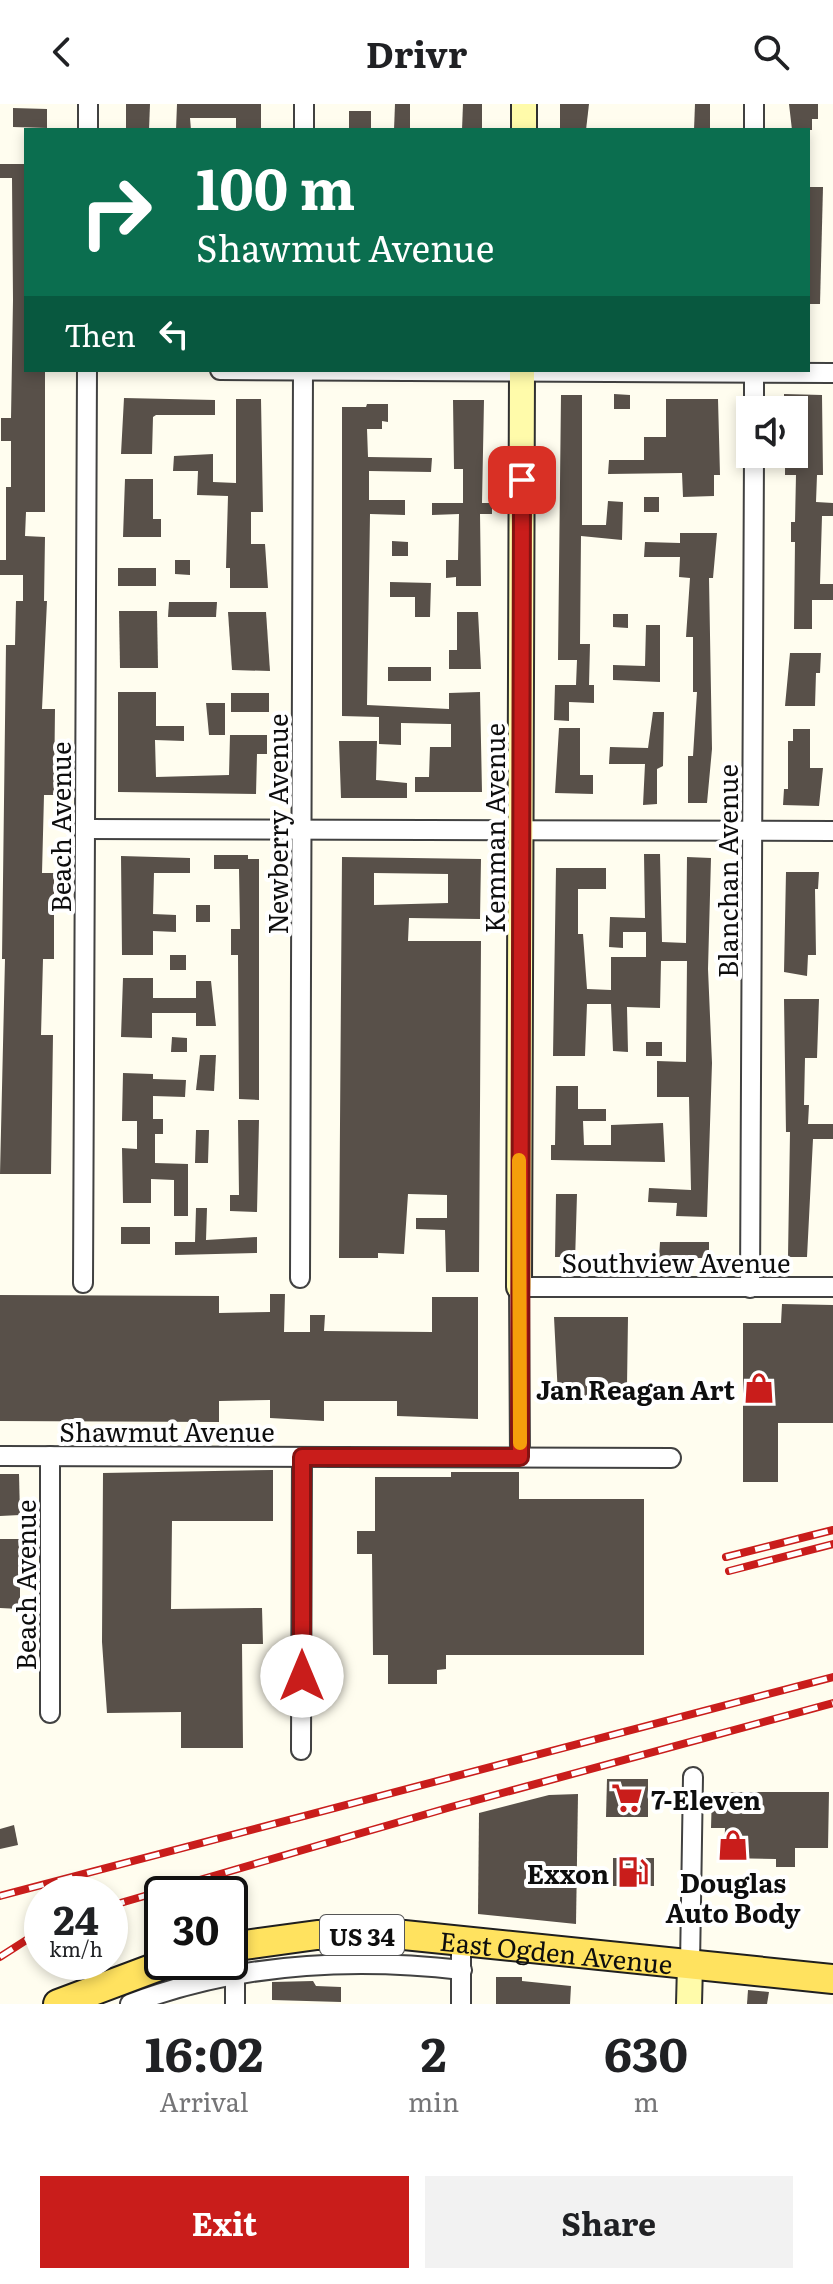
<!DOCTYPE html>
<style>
:root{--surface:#fff;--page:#f2f2f2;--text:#202124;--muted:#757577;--accent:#c91d1b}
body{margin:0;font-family:Literata,serif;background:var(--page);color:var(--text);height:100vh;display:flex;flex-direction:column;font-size:30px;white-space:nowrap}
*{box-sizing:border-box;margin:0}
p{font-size:26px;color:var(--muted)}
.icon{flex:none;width:44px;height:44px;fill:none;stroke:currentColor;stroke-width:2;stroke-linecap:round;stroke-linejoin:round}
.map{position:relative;height:1900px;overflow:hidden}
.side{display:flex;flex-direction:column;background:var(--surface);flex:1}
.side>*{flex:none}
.top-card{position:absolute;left:24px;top:24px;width:786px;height:244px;border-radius:0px;box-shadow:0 4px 12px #0003;background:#0b6e4f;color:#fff;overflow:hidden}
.controls{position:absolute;left:736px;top:292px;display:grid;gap:16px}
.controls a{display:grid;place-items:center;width:72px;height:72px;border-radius:0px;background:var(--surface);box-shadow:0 4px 12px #0003;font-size:40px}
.speed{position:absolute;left:24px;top:1772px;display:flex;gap:16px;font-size:40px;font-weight:700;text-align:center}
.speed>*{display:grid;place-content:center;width:104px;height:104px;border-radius:50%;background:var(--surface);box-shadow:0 4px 12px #0003;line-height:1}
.speed small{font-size:20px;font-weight:400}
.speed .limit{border:4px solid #111;border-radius:12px;background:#fff;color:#111}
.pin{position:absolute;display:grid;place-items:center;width:68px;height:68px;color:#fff;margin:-34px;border-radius:16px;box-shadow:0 4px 12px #0006}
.me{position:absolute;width:88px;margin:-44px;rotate:0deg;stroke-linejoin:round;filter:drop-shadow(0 0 6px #0008)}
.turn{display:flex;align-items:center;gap:28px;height:168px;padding:0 40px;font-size:36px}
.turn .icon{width:104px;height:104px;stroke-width:2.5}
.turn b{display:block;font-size:56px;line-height:68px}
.then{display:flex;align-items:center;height:76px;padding:0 40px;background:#0003;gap:16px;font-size:30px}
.eta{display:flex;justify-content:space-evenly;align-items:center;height:136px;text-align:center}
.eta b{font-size:48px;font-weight:700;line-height:56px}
.button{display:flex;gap:16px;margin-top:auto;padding:16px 40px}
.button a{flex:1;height:92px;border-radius:0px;background:var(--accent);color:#fff;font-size:32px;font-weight:700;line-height:92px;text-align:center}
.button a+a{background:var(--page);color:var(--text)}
header{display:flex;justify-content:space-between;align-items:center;height:104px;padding:0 40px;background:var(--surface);font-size:36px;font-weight:700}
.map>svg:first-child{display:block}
.building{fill:#585049;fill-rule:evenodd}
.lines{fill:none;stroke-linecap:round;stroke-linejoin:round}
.street-casing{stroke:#414141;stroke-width:22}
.secondary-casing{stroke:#303030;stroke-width:28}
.primary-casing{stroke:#1f1f1f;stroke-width:32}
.street{stroke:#fff;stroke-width:18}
.secondary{stroke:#fffbaa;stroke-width:24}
.primary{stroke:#ffe25f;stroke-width:28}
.rail-casing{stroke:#c91d1b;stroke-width:8}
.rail{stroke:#fff;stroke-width:5;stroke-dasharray:15;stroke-linecap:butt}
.route-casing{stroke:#831312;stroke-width:20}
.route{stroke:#c91d1b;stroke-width:14}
.slow{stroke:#f59e0b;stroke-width:14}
.labels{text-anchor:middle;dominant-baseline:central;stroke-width:8;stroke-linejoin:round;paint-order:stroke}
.shield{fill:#fff;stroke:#565656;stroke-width:2}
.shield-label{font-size:24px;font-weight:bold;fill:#0e0e0e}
.street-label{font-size:26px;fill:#0e0e0e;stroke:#fff}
.poi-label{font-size:26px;font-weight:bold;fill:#0e0e0e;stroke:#fff;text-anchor:end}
</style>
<header><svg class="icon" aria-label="back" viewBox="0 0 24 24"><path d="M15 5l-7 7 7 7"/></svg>Drivr<svg class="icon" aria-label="search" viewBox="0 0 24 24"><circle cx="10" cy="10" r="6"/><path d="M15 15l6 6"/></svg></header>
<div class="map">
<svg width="833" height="1900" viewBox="0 0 833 1900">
<rect width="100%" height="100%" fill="#fffdef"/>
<g class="building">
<polygon points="126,0 150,0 149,26 126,26"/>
<polygon points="177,0 261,0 261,26 236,26 236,14 190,14 191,26 176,26"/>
<polygon points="395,0 410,0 410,26 394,26"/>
<polygon points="463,0 482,0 482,26 462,26"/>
<polygon points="560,0 589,0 586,26 560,26"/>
<polygon points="695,0 710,0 710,26 694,26"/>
<polygon points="789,0 818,0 818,15 812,15 812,26 792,26"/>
<polygon points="13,4 47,5 47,24 13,23"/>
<rect x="349" y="7" width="22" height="19"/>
<polygon points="0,60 26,60 26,266 45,266 45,408 26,408 25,432 45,433 44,497 47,497 42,605 55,605 54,691 44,691 42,769 54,769 54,855 43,855 41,931 53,931 51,1070 0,1070 5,855 2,855 6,541 15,541 16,497 23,497 23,471 0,471 0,456 6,456 6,383 11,383 11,337 1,337 1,314 11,314 13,196 12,74 0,74"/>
<polygon points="808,83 823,83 820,200 808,200"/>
<polygon points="614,290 630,291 630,305 614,305"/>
<polygon points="784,290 822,291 823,371 817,371 816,398 833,399 833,412 822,412 820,480 833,480 833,496 812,496 812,525 794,525 795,438 791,438 791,418 795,418 796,371 785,371 785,350 794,350 794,306 784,306"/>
<polygon points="561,291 582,291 582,421 606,421 608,397 623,398 622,436 581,432 580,540 590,540 589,581 594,581 594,599 569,598 569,617 554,616 555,581 576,581 577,556 558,556"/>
<polygon points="124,294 215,296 215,311 156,311 153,313 152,350 121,350"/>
<polygon points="236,295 261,295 263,408 251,408 251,440 265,440 268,484 230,484 230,464 226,464 228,392 197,391 198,367 173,367 174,352 213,350 213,378 236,379"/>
<polygon points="666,295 718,295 720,371 714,371 714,392 683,393 682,369 608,370 609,356 644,356 644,333 666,333"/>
<polygon points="453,296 484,296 482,399 492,399 492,410 480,410 481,482 456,482 456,473 446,474 446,456 458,456 459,410 432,411 432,399 463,399 463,365 454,365"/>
<polygon points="367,300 388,300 388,318 382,317 382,325 367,325 368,353 432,354 431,368 369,367 369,396 405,396 405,411 370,410 367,601 449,605 449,589 480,588 482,688 415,688 415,673 429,673 430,643 451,643 451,620 401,619 401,641 379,640 379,613 342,612 342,303 366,303"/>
<polygon points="125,375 153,375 153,415 161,415 161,433 123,433"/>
<rect x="644" y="393" width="15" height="15"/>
<polygon points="680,429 717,429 713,474 709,474 712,645 707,699 688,699 688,652 693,652 697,588 693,588 693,533 686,533 690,474 679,473 680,453 644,453 645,438 680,439"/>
<polygon points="392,437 408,438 408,452 392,452"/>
<polygon points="175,456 190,456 190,471 175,470"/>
<rect x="118" y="464" width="38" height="18"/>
<polygon points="390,478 431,479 430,513 415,513 415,493 390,493"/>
<polygon points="169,498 217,498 216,513 168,513"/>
<polygon points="119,507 157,507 158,564 120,564"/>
<polygon points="228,508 266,508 270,567 232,566"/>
<polygon points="457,508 478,508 481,565 449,565 449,546 457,546"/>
<polygon points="613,510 628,510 628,524 613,523"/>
<polygon points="646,521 660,521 660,578 613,576 613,561 645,562"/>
<polygon points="790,549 821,549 820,569 816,569 815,602 785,602"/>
<rect x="388" y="563" width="43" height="14"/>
<polygon points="118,588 156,588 156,622 184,622 184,637 155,636 156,673 229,671 230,631 267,631 267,650 257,650 256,690 118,688"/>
<rect x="231" y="589" width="38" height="19"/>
<polygon points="206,599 225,599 225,631 209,631"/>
<polygon points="653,608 664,608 663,662 657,665 657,700 643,701 645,660 609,660 610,643 648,644"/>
<polygon points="559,624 580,624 580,671 593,671 593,690 555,689"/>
<polygon points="793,625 810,625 810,664 823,664 819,702 783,701 784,685 788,685 788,637 793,637"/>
<polygon points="339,637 377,637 376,676 407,679 407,694 341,694"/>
<polygon points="644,750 660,750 662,838 686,839 687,753 711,754 708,865 712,959 707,1113 676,1112 677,1099 648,1098 649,1084 691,1086 689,993 657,993 657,957 686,958 687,857 661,857 660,904 627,903 628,948 613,947 611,900 587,900 585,952 553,952 556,764 606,764 606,785 578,785 578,830 583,830 587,885 611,886 611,853 646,853 646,828 623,828 623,844 609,843 610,813 645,814"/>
<polygon points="214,751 248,751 248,755 259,755 259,996 239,995 238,851 231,851 231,825 240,825 239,765 214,765"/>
<polygon points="121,752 190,754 190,769 154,769 153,810 176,811 176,828 153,827 153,851 122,851"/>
<path d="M 342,753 L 481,755 L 480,815 L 409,814 L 408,837 L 481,837 L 479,1168 L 446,1168 L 445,1126 L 416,1125 L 416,1114 L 447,1114 L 447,1091 L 408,1090 L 404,1150 L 378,1149 L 378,1154 L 339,1154 ZM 374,769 L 448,770 L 448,799 L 374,801 Z"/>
<polygon points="786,768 819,768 818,785 815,785 816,851 808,851 807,872 784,868"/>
<rect x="196" y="801" width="14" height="17"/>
<rect x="170" y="851" width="16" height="15"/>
<polygon points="123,874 153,874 153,894 196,894 196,877 211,877 216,922 196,922 196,909 152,909 152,934 121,933"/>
<polygon points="784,895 819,895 817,954 805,954 804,1001 809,1001 808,1020 833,1020 833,1035 813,1035 807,1153 788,1153 790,1028 786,1028"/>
<polygon points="172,933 187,934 187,948 171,948"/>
<rect x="646" y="938" width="16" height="14"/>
<polygon points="200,951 216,951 214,987 196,986"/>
<polygon points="123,969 153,970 153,975 186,976 185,993 153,992 153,1015 163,1015 163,1030 155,1030 155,1059 188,1060 188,1112 174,1112 174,1076 151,1075 151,1099 123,1099 122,1044 137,1045 137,1017 122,1017"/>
<polygon points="556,982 578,982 578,1005 606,1005 606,1017 583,1017 584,1041 611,1041 611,1021 663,1019 665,1058 551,1056 551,1041 555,1041"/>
<polygon points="238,1016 259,1016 257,1108 230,1107 230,1091 239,1091"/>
<polygon points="196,1026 209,1026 208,1059 195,1059"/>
<polygon points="556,1090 577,1090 575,1158 560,1159 560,1153 555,1153"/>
<polygon points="196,1104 207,1104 206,1136 257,1133 257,1149 175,1151 175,1138 195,1138"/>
<rect x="121" y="1123" width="29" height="17"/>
<polygon points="660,1138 709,1138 709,1154 659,1154"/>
<polygon points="270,1190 285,1190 284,1228 310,1228 310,1211 325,1211 324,1227 432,1228 432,1193 478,1193 478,1315 397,1312 397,1297 324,1297 324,1317 270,1314 270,1296 219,1297 219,1318 0,1317 0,1191 219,1192 219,1209 270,1208"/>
<polygon points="782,1200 833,1201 833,1319 778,1319 778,1378 743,1378 743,1219 781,1219"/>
<polygon points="554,1213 628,1213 627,1282 587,1282 587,1292 558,1292"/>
<polygon points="273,1366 273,1417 172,1417 171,1505 262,1504 263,1540 242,1540 243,1644 181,1644 181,1608 107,1609 102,1538 103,1369"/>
<polygon points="451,1368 519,1368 519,1395 644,1395 644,1551 446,1551 446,1565 437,1566 437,1580 388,1580 388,1551 373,1551 372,1450 357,1450 357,1427 375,1427 375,1373 451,1373"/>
<polygon points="0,1370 19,1370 20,1411 0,1412"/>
<polygon points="0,1435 20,1435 20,1505 0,1504"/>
<polygon points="607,1675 648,1675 648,1713 606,1713"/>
<polygon points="712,1688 829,1688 828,1744 795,1744 795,1763 776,1763 776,1755 724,1754 725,1724 711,1724"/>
<polygon points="578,1690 576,1820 478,1810 479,1709 549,1691"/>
<polygon points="14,1721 18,1741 0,1745 0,1725"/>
<rect x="613" y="1754" width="41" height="28"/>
<polygon points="496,1873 522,1873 522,1877 571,1882 570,1900 496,1900"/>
<polygon points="313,1877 316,1882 341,1883 341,1898 272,1896 272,1878"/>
<polygon points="748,1886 769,1888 767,1900 747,1900"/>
</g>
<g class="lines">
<defs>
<g id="street">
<polyline points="754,0 754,26"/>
<polyline points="88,26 88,0"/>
<polyline points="304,26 304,0"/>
<polyline points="220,266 833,269"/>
<polyline points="754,306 754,266"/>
<polyline points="86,725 833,727"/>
<polyline points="300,1174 303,266"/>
<polyline points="83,1179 87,266"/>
<polyline points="750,1184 754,350"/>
<polyline points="0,1352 671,1354"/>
<polyline points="50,1352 50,1609"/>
<polyline points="520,1353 519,1183 833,1183"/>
<polyline points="301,1646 302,1353"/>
<polyline points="461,1836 461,1900"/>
<polyline points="690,1861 693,1673"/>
<path d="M 130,1900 C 235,1860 350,1853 462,1866"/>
<polyline points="235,1900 235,1871"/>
</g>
<g id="secondary">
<polyline points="524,26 524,0"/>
<polyline points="519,1183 522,266"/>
<polyline points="689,1900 690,1861"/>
</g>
<g id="primary">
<path id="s1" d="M 230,1843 L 317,1831 L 404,1831 L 833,1875"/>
<polyline points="58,1900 170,1858"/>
</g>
</defs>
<use href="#street" class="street-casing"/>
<use href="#secondary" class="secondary-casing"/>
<use href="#primary" class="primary-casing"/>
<use href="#street" class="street"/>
<use href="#secondary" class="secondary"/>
<use href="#primary" class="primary"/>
<defs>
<g id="rail">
<polyline points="726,1453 833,1426"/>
<polyline points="729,1467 833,1440"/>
<polyline points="0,1792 833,1573"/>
<polyline points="110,1802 451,1703 833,1599"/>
<polyline points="0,1853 42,1826"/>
</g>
</defs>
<use href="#rail" class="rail-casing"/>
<use href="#rail" class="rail"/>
</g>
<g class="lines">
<defs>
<polyline id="route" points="302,1572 302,1353 520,1353 522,376"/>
</defs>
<use href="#route" class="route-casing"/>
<use href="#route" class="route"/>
<polyline class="slow" points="519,1056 520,1339"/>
</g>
<defs>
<symbol id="shop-bare" viewBox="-9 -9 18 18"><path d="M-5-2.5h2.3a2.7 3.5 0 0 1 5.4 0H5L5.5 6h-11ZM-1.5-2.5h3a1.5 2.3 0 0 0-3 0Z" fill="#c91d1b" stroke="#fff" stroke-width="2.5" paint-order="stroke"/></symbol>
<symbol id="supermarket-bare" viewBox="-9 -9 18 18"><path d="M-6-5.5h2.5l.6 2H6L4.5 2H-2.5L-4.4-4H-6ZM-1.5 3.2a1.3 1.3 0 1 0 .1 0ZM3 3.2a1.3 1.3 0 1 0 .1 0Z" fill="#c91d1b" stroke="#fff" stroke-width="2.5" paint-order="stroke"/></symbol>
<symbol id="fuel-bare" viewBox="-9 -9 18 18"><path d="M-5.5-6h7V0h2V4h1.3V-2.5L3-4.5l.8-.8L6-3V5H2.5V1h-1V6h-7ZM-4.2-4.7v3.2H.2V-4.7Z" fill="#c91d1b" stroke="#fff" stroke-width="2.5" paint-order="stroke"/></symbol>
</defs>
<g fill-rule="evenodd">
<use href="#shop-bare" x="737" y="1262" width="44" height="44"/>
<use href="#supermarket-bare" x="605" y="1672" width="44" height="44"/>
<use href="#shop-bare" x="711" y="1719" width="44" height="44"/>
<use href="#fuel-bare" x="611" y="1746" width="44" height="44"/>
</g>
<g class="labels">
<rect class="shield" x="320" y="1811" width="84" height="40" rx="6"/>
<g class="shield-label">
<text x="362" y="1831">US 34</text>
</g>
<g class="street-label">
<text transform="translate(276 720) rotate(-90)">Newberry Avenue</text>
<text transform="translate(59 723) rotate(-90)">Beach Avenue</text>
<text transform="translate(493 724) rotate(-90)">Kemman Avenue</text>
<text transform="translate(726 767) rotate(-90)">Blanchan Avenue</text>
<text x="676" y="1157">Southview Avenue</text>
<text x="167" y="1326">Shawmut Avenue</text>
<text transform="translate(24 1481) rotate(-90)">Beach Avenue</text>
<text stroke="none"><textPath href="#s1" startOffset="328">East Ogden Avenue</textPath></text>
</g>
<g class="poi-label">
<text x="735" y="1284">Jan Reagan Art</text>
<text x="651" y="1694" text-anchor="start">7-Eleven</text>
<text x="609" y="1768">Exxon</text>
<text x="733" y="1777" text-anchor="middle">Douglas<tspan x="733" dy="30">Auto Body</tspan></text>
</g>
</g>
</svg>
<div class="controls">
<a><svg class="icon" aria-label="sound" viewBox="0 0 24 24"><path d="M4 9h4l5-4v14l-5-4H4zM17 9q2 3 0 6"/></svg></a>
</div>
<div class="speed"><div>24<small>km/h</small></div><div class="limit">30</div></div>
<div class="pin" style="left:522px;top:376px;background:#d93025"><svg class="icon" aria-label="arrive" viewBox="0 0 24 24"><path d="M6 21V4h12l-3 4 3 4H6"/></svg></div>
<svg class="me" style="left:302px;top:1572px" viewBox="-20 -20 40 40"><circle r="19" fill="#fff"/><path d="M0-13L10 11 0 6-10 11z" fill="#c91d1b"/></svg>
<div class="top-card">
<div class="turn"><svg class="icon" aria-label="right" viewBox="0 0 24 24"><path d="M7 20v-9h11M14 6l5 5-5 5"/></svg><div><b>100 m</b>Shawmut Avenue</div></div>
<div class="then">Then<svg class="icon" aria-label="left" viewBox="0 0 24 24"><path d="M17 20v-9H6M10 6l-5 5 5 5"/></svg></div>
</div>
</div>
<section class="side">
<div class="eta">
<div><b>16:02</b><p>Arrival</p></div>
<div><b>2</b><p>min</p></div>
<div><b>630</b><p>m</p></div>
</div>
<div class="button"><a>Exit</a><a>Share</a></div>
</section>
